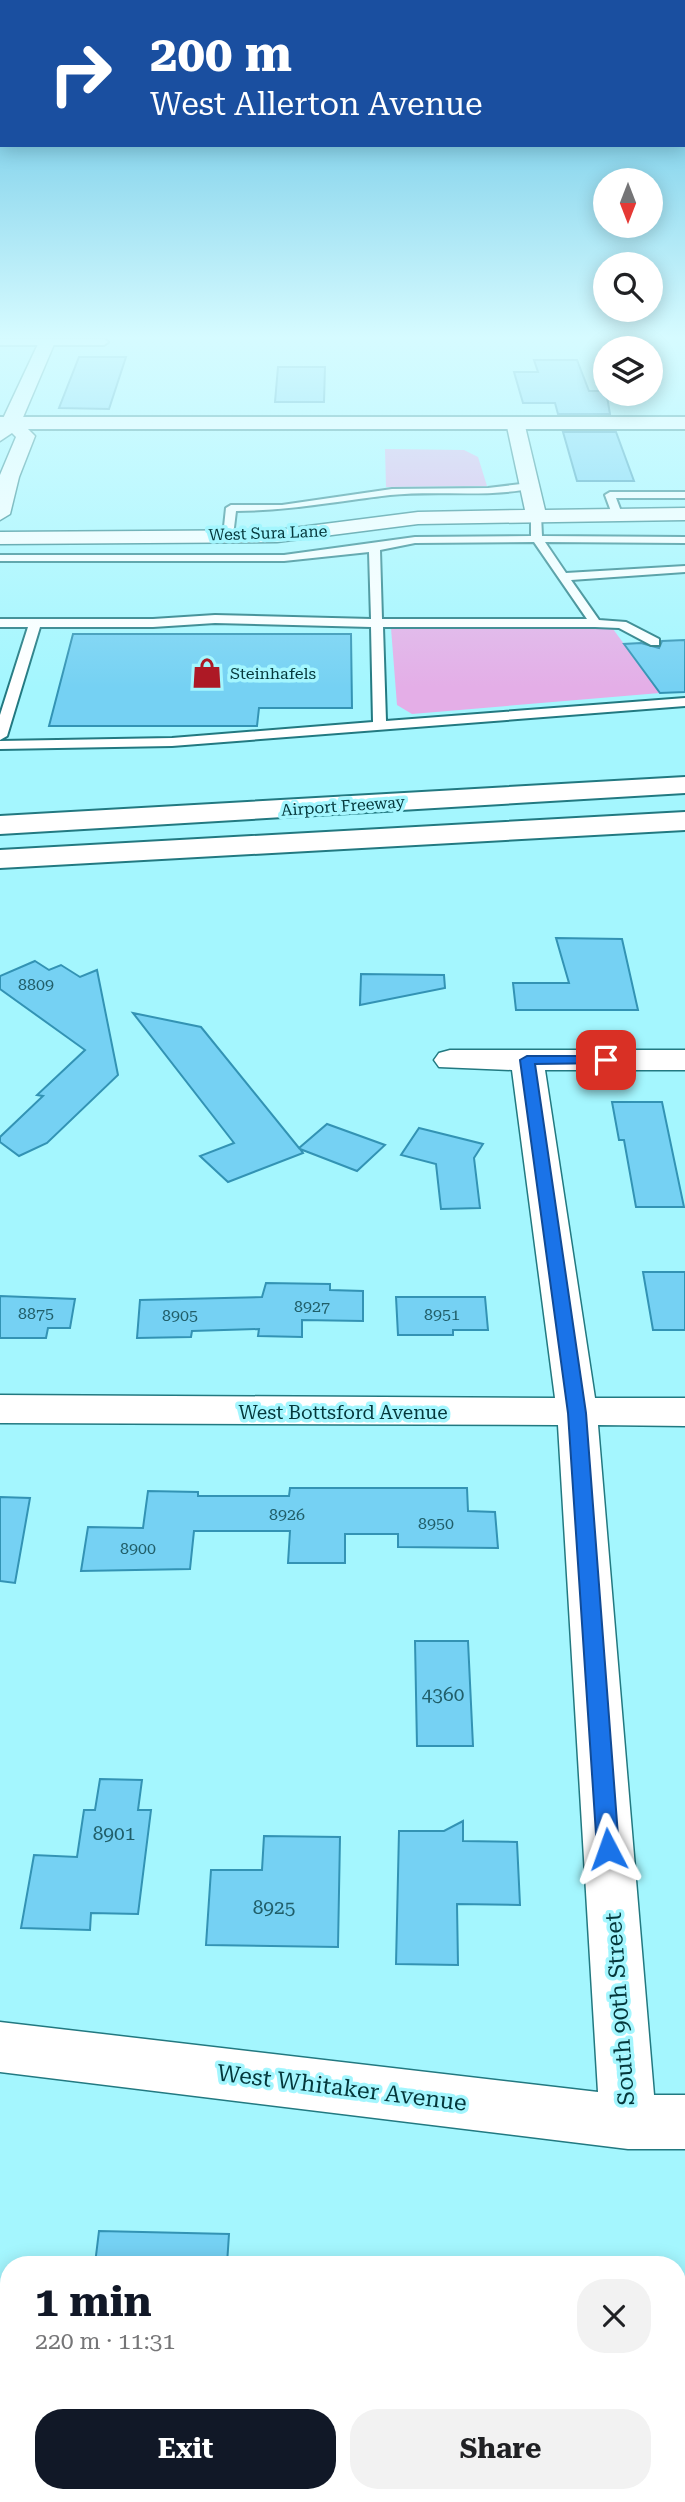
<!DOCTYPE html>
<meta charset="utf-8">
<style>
:root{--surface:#fff;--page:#f2f2f2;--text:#202124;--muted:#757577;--accent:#111827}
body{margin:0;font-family:"Roboto Serif",serif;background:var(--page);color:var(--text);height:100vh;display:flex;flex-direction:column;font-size:26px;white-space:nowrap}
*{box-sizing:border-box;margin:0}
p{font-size:23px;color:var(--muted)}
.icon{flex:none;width:38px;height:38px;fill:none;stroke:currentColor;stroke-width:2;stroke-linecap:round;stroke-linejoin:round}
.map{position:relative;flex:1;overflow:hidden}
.sheet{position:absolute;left:0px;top:2256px;width:686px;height:247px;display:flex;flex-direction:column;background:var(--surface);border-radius:28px 28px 0 0;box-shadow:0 4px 18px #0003}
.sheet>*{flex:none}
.guide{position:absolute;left:0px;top:0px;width:686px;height:147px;box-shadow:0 4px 18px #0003;background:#1a4fa0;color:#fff;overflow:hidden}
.needle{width:46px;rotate:180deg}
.fabs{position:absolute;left:593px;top:168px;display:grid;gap:14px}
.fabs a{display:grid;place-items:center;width:70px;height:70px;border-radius:50%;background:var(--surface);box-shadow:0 4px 18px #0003;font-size:35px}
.pin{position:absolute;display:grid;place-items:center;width:60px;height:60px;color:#fff;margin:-30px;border-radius:14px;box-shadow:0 4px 10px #0006}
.me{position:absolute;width:77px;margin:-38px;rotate:356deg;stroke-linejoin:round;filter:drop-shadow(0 0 5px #0008)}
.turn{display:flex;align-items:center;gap:24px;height:147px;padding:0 35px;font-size:32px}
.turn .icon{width:91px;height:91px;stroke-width:2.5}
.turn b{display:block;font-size:49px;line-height:60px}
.round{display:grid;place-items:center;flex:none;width:74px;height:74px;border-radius:28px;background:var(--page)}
.summary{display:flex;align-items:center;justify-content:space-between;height:119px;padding:0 35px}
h1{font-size:42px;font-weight:700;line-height:52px;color:var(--accent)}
.action{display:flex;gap:14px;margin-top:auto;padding:14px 35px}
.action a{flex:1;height:80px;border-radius:28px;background:var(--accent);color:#fff;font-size:28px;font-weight:700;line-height:80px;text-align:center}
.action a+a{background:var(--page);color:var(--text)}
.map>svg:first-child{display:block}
.green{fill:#e4aee7}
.building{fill:#75d1f3;stroke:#3393b4;stroke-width:2}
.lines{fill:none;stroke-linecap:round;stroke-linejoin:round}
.lane-casing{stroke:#227981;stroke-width:4}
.street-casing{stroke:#227981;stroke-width:3}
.secondary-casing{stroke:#227981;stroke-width:4}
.highway-casing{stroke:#227981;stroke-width:4}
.lane{fill:#fff;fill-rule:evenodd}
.street{fill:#fff;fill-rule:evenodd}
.secondary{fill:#fff;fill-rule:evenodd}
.highway{fill:#fff;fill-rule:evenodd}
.route{fill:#1a73e8;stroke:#114b97;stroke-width:2}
.labels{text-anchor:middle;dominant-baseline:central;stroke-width:7;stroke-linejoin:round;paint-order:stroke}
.far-street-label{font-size:16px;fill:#04373b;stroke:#a4f6fe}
.far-poi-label{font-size:16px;fill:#04373b;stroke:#a4f6fe;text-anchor:start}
.number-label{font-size:16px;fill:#205e69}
.street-label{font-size:19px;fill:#04373b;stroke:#a4f6fe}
.near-number-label{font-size:19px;fill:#205e69}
.near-street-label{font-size:23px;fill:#04373b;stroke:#a4f6fe}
</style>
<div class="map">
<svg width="685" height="2502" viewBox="0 0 685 2502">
<rect width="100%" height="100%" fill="#a4f6fe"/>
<g class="green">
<polygon points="385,449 464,450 478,457 487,486 386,487"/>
<polygon points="577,627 613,629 660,693 412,714 397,705 391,628"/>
</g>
<g class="building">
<polygon points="79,357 126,357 109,409 59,408"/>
<polygon points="534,360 577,360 589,391 606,391 610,414 558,414 555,403 523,403 514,372 538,372"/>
<polygon points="278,367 325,367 324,402 275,402"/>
<polygon points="563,432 616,432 634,481 577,481"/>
<polygon points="73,634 351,634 352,708 259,708 257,726 49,726"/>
<polygon points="685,640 685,692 660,693 624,644 641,643 659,648 662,641"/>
<polygon points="556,938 622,939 638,1010 516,1010 513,983 569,983"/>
<polygon points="35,961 49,970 61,965 80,977 97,970 118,1075 47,1143 19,1156 0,1142 0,1137 43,1096 37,1095 85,1050 0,989 0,976"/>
<polygon points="361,974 444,975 445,988 360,1005"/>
<polygon points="133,1013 201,1027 299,1148 327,1124 385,1145 357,1171 300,1149 303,1153 228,1182 200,1156 234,1143"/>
<polygon points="612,1102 662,1102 684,1207 636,1207 624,1140 619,1140"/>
<polygon points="419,1128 483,1144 474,1158 480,1208 441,1209 436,1164 401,1155"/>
<polygon points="643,1272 685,1272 685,1330 653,1330"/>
<polygon points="266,1283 330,1284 330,1290 363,1291 363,1321 302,1320 302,1337 258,1336 259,1329 192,1331 191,1337 137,1338 140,1300 262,1297"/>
<polygon points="0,1296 75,1299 70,1328 48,1328 46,1338 0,1338"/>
<polygon points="396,1297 485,1297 488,1330 453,1330 453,1335 398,1335"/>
<polygon points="290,1488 467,1488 468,1511 495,1512 498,1548 398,1547 398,1534 345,1534 345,1563 288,1563 290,1531 194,1531 190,1569 81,1571 88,1527 143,1528 148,1491 198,1492 198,1496 289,1496"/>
<polygon points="0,1497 30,1498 15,1583 0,1581"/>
<polygon points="415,1641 468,1641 473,1746 417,1746"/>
<polygon points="100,1779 142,1780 138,1810 151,1810 138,1914 91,1913 90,1930 21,1928 34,1855 77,1857 84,1810 95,1810"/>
<polygon points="463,1821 463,1841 517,1842 520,1905 457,1904 458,1965 396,1964 399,1831 444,1831"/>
<polygon points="264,1836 340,1837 338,1947 206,1945 211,1870 262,1870"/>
<polygon points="99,2231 229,2234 227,2264 95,2264"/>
</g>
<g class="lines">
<defs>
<g id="lane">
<polygon points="0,339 104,339 108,342 104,345 0,345"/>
<path d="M 530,483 L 535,486 L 534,488 C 486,498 438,490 390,495 C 338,501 288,511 236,511 L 233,536 L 228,539 L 223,536 L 226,508 L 231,505 L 282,505 L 392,489 L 488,488 Z"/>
<polygon points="685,492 685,498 616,498 622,514 617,517 612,514 605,495 610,492"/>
<path d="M 536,512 L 541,515 L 542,536 L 685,537 L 685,543 L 545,542 L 566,573 L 685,566 L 685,572 L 571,580 L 599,620 L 626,622 L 659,639 L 659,645 L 651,645 L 619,628 L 595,627 L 383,627 L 386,721 L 685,698 L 685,706 L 172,746 L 0,749 L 0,741 L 172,738 L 373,722 L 371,627 L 215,623 L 153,627 L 40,627 L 7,736 L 0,740 L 0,715 L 28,627 L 0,627 L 0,619 L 153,619 L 215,615 L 371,619 L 369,552 L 284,561 L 0,561 L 0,555 L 284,555 L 415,537 L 531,536 L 531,515 ZM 534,542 L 587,619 L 382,619 L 380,550 L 415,543 Z"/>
</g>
<g id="street">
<polygon points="44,338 55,342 21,422 35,436 19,477 10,514 0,520 0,475 16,437 12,433 0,441 0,425 39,342"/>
<polygon points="610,338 626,338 632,348 616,348"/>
<polygon points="515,417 524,422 545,510 685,508 685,520 418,524 277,542 0,544 0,532 277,530 418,512 525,510 506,422"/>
<polygon points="450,1050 685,1050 685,1070 545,1070 595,1398 685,1398 685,1426 598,1425 654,2095 685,2095 685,2149 628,2149 0,2072 0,2022 598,2092 558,1425 0,1423 0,1395 555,1398 512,1070 439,1067 434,1060 439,1053"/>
</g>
<rect id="secondary" x="0" y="417" width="685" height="12"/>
<g id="highway">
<polygon points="685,777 685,793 0,834 0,816"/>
<polygon points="685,812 685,830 0,868 0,850"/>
</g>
</defs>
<use href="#lane" class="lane-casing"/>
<use href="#street" class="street-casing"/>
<use href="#secondary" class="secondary-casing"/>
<use href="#highway" class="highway-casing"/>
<use href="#lane" class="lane"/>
<use href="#street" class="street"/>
<use href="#secondary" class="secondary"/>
<use href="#highway" class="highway"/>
</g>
<linearGradient id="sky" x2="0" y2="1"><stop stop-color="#52badf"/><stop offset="0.49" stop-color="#d6fbff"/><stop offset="1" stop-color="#d6fbff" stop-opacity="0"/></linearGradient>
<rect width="685" height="688" fill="url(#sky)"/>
<polygon class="route" points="606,1056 611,1057 611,1063 535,1064 586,1413 619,1849 616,1856 608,1859 601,1856 597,1849 568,1413 520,1060 527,1056"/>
<defs>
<symbol id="shop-bare" viewBox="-9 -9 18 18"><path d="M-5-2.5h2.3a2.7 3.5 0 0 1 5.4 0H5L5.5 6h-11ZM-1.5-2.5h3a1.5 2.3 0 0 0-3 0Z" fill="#ad1925" stroke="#a4f6fe" stroke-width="2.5" paint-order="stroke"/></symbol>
</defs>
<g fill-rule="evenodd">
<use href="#shop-bare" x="185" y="651" width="44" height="44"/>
</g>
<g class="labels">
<g class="far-street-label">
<text transform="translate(268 533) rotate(-2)">West Sura Lane</text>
<text transform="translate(343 806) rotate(-4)">Airport Freeway</text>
</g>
<g class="far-poi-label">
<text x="230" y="673">Steinhafels</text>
</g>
<g class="number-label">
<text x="36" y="984">8809</text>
<text x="312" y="1306">8927</text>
<text x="36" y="1313">8875</text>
<text x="442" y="1314">8951</text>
<text x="180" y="1315">8905</text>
<text x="287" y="1514">8926</text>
<text x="436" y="1523">8950</text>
<text x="138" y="1548">8900</text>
</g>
<g class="street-label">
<text x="343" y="1412">West Bottsford Avenue</text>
</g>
<g class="near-number-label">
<text x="443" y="1694">4360</text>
<text x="114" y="1833">8901</text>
<text x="274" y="1907">8925</text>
</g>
<g class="near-street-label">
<text transform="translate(620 2009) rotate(-94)">South 90th Street</text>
<text transform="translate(342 2088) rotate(7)">West Whitaker Avenue</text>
</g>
</g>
</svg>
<div class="fabs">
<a><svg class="needle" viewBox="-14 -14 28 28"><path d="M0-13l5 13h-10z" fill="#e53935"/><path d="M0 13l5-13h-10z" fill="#757577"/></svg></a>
<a><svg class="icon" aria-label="search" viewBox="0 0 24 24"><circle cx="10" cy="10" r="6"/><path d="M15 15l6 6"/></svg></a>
<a><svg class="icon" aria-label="layers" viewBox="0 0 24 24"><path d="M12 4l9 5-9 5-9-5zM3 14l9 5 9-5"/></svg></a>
</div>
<div class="pin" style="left:606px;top:1060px;background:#d93025"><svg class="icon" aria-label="arrive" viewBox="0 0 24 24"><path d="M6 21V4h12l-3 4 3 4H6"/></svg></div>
<svg class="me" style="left:608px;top:1849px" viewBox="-20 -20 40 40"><path d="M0-17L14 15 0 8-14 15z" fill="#1a73e8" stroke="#fff" stroke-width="4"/></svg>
<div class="guide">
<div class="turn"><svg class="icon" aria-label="right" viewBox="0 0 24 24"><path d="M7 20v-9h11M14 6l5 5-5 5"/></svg><div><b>200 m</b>West Allerton Avenue</div></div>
</div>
<section class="sheet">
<div class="summary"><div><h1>1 min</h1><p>220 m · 11:31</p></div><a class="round"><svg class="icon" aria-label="close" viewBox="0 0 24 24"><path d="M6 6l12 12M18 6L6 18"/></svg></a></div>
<div class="action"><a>Exit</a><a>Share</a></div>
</section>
</div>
